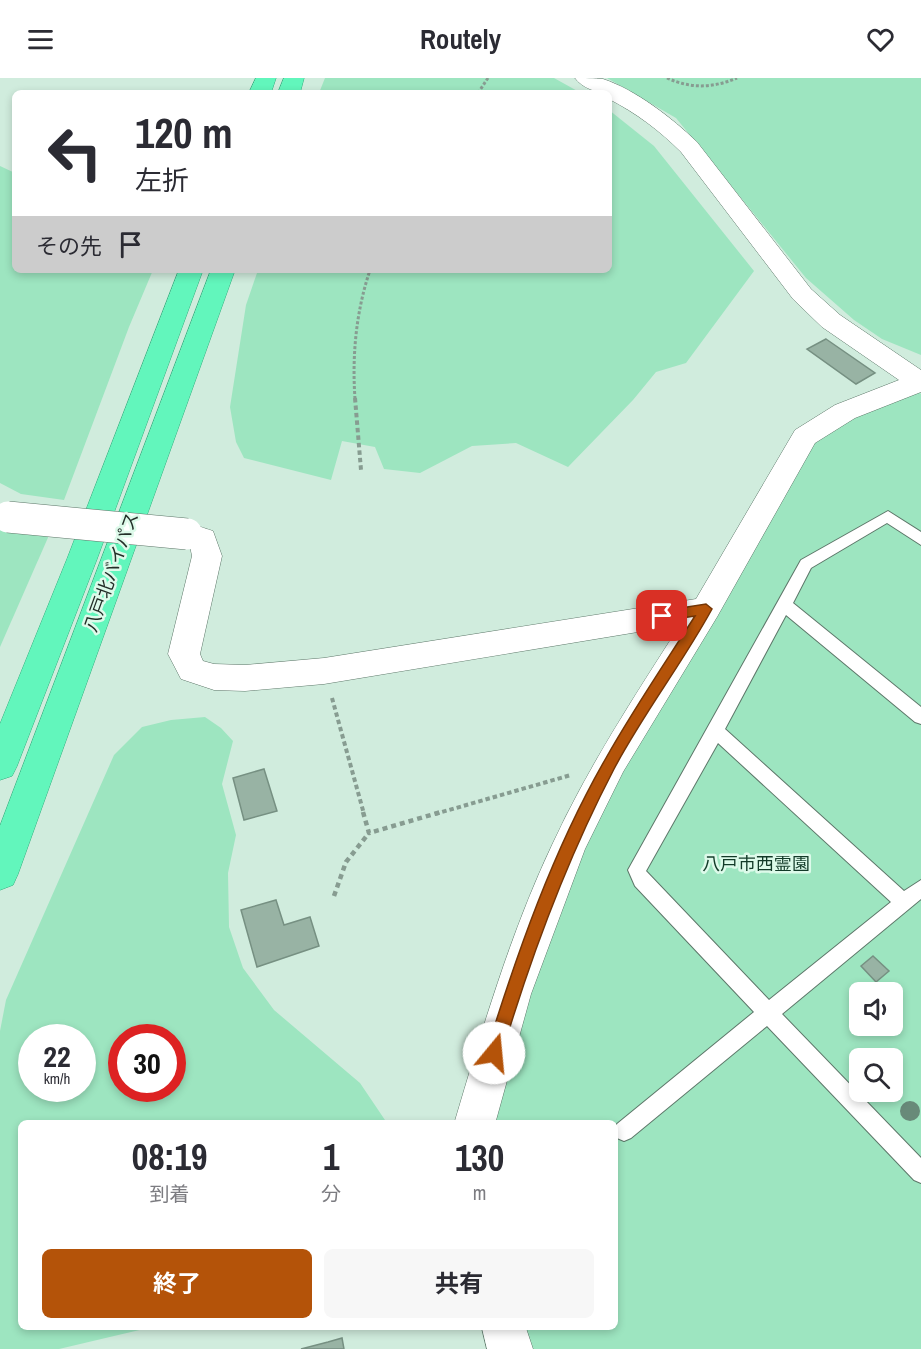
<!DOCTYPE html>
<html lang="ja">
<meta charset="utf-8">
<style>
:root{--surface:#fff;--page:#f7f7f7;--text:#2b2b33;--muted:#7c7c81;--accent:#b45309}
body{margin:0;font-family:"Archivo Narrow","Noto Sans JP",sans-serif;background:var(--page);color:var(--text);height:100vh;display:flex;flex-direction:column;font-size:22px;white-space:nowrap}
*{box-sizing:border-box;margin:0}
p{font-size:20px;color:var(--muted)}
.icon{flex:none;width:33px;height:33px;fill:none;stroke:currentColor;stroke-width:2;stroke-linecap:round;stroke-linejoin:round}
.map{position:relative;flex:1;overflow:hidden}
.panel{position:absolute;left:18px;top:1042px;width:600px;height:210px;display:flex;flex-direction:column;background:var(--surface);border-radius:9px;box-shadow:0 3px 9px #0003}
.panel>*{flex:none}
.hud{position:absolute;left:12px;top:12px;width:600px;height:183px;border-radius:9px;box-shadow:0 3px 9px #0003;background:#fff;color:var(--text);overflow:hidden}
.tools{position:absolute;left:849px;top:904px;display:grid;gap:12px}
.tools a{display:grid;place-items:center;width:54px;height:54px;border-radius:9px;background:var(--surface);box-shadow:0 3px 9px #0003;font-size:30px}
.speed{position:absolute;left:18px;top:946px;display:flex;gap:12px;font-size:30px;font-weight:700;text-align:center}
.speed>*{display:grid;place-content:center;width:78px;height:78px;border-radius:50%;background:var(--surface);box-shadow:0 3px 9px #0003;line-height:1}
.speed small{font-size:15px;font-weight:400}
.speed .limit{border:9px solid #d22;background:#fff;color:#111}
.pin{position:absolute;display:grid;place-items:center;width:51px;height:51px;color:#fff;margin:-26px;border-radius:12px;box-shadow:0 3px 9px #0006}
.me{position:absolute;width:66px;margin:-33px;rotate:17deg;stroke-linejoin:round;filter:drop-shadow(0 0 4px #0008)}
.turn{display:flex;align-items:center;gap:21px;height:126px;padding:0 24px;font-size:27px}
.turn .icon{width:78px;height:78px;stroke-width:2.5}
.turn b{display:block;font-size:42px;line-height:51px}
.then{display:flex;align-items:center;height:57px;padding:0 24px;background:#0003;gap:12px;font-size:22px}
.eta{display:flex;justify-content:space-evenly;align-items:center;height:102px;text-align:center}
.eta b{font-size:36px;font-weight:700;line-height:42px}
.primary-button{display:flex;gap:12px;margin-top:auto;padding:12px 24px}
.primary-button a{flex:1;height:69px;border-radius:9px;background:var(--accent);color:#fff;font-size:24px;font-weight:700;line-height:69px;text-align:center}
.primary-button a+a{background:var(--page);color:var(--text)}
header{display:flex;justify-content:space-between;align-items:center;height:78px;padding:0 24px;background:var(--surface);font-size:27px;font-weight:700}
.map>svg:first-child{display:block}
.green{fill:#9de5c0;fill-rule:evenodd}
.building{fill:#98b3a4;stroke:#769082;stroke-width:1.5}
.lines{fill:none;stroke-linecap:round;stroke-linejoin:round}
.service-casing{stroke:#5d7769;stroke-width:2}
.minor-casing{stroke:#5d7769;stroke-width:1}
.trunk-casing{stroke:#32af7e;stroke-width:1}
.path-far2{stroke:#879c91;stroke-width:3;stroke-dasharray:3 2;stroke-linecap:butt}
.path-far1{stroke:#879c91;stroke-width:4;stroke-dasharray:4.5 3;stroke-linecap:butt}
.path{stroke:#879c91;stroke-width:4.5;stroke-dasharray:5 4;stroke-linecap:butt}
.service{fill:#fff;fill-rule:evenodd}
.minor{fill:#fff;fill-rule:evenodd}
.trunk{fill:#62f6bc;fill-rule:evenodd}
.minor-bridge-casing{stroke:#5d7769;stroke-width:32;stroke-linecap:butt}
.minor-bridge{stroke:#fff;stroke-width:31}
.tree{fill:#688a79}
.route{fill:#b45309;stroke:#753606;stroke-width:1.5}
.labels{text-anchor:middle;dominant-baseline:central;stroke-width:5;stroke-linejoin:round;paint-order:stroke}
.street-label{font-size:18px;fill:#232e28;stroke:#ddfaea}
.park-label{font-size:18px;fill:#123a28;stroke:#ddfaea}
</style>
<header><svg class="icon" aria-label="menu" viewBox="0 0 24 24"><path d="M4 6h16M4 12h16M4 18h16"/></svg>Routely<svg class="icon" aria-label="heart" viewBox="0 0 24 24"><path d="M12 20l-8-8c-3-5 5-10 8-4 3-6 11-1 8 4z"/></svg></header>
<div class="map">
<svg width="921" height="1271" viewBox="0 0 921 1271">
<rect width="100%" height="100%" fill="#d0ecdd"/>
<g class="green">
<polygon points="325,0 554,0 581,15 319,15"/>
<polygon points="607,0 921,0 921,277 882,261 854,242 806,200 676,40"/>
<polygon points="609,32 654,68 754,193 686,285 656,294 633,322 568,389 516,365 472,368 420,395 384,391 375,369 342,363 331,402 244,380 236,364 230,329 246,227 258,192 609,192"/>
<polygon points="0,88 15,95 15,192 153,192 129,249 64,422 21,416 0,405"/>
<path d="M 917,312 L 921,316 L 921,1271 L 520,1271 L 515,1250 L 615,1250 L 615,1046 L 485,1046 L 521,921 L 622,683 L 816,357 L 827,348 ZM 860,915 L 892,915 L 892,948 L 860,948 ZM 860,981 L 892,981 L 892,1014 L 860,1014 Z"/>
<polygon points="0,449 50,455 0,569"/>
<path d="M 205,639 L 221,650 L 233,663 L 222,706 L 236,757 L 228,795 L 229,849 L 243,890 L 274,932 L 360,1005 L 387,1045 L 21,1046 L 21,1250 L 148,1250 L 59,1271 L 0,1271 L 0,953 L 6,922 L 114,677 L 142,649 L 171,642 ZM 32,960 L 82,960 L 82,1011 L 32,1011 ZM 122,960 L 172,960 L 172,1011 L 122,1011 Z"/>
</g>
<g class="building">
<polygon points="826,261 875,295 856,306 807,271"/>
<polygon points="264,691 277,733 244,742 233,700"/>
<polygon points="276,822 284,847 310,839 319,868 257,889 241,832"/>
<polygon points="873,878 889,893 876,904 861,888"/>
<polygon points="342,1260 344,1271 301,1271 328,1264"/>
</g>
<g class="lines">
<defs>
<path id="service" d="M 888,433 L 921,454 L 921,467 L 887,445 L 811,490 L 793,525 L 921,629 L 921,646 L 915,644 L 786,537 L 725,651 L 904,813 L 921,802 L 921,821 L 782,936 L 921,1080 L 921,1105 L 914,1102 L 767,948 L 631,1060 L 624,1063 L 617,1060 L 617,1046 L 754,934 L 635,808 L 628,792 L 801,482 ZM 718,665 L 891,824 L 769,922 L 646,793 Z"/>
<g id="minor">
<path d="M 575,0 C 583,0 595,0 603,1 C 636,12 672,40 697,64 L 811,211 L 840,237 L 921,292 L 921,314 L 855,340 L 815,365 L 717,539 L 623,694 L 585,771 L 531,916 L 495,1046 L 454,1046 C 482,952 510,856 552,767 C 588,689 634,619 680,547 L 324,606 L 245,613 L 214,612 L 181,601 L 168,576 L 192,478 L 190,468 L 177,464 L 172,456 L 177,448 C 190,444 200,449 213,453 L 222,478 L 200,576 L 203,583 L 214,586 L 245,587 L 324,580 L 696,521 L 795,352 L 835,327 L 899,302 L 822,249 L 793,221 L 681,74 C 659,52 636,35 609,21 L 609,15 C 597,15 582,10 575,0 Z"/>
<polygon points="482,1250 526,1250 533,1271 487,1271"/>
</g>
<g id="trunk">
<polygon points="256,0 276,0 271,15 249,15"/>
<polygon points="284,0 304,0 300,15 278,15"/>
<polygon points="179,192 203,192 97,481 17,688 12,698 0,702 0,646 67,481"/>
<polygon points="211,192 235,192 18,796 13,807 0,812 0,748"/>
</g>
</defs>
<use href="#service" class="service-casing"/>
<use href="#minor" class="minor-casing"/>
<use href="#trunk" class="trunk-casing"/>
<g class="path-far2">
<path d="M 667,0 C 691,11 713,10 737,0"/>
<polyline points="478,15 488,0"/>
<path d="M 355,321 C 352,277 356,234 370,192"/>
</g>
<g class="path-far1">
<polyline points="355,320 361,392"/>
<polyline points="332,620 364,736"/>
<polyline points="435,736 571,697"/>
</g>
<g class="path">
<polyline points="363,734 369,755 441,734"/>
<polyline points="334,818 346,784 369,755"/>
</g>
<use href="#service" class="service"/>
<use href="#minor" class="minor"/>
<use href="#trunk" class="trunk"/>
<defs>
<polyline id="minor-bridge" points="8,439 187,456"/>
</defs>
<use href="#minor-bridge" class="minor-bridge-casing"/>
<use href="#minor-bridge" class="minor-bridge"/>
</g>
<circle class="tree" cx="910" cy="1033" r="10"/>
<path class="route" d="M 706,526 L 712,531 C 682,586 643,636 614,691 C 567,781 531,878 502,975 L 500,980 L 494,983 L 488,980 L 486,975 C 517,875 553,772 606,680 C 633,632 665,585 695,538 L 662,543 L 656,538 L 662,533 Z"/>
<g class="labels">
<g class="street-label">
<text transform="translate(111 494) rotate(-70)">八戸北バイパス</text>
</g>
<g class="park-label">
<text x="756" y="785">八戸市西霊園</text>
</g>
</g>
</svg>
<div class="tools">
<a><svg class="icon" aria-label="sound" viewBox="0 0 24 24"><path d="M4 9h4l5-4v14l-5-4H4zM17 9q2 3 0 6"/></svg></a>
<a><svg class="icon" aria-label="search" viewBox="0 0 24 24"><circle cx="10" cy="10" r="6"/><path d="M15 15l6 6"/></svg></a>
</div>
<div class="speed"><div>22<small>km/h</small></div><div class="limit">30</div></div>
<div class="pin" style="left:662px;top:538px;background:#d93025"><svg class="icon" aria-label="arrive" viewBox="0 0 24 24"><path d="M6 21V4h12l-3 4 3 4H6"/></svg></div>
<svg class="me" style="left:494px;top:975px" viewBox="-20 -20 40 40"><circle r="19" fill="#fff"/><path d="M0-13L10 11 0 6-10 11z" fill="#b45309"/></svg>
<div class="hud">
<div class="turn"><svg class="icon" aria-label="left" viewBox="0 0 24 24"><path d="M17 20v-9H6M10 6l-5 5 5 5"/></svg><div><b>120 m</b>左折</div></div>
<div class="then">その先<svg class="icon" aria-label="arrive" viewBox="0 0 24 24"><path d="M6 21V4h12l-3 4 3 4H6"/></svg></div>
</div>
<section class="panel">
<div class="eta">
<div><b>08:19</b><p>到着</p></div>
<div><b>1</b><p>分</p></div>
<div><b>130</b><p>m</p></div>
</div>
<div class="primary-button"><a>終了</a><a>共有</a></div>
</section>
</div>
